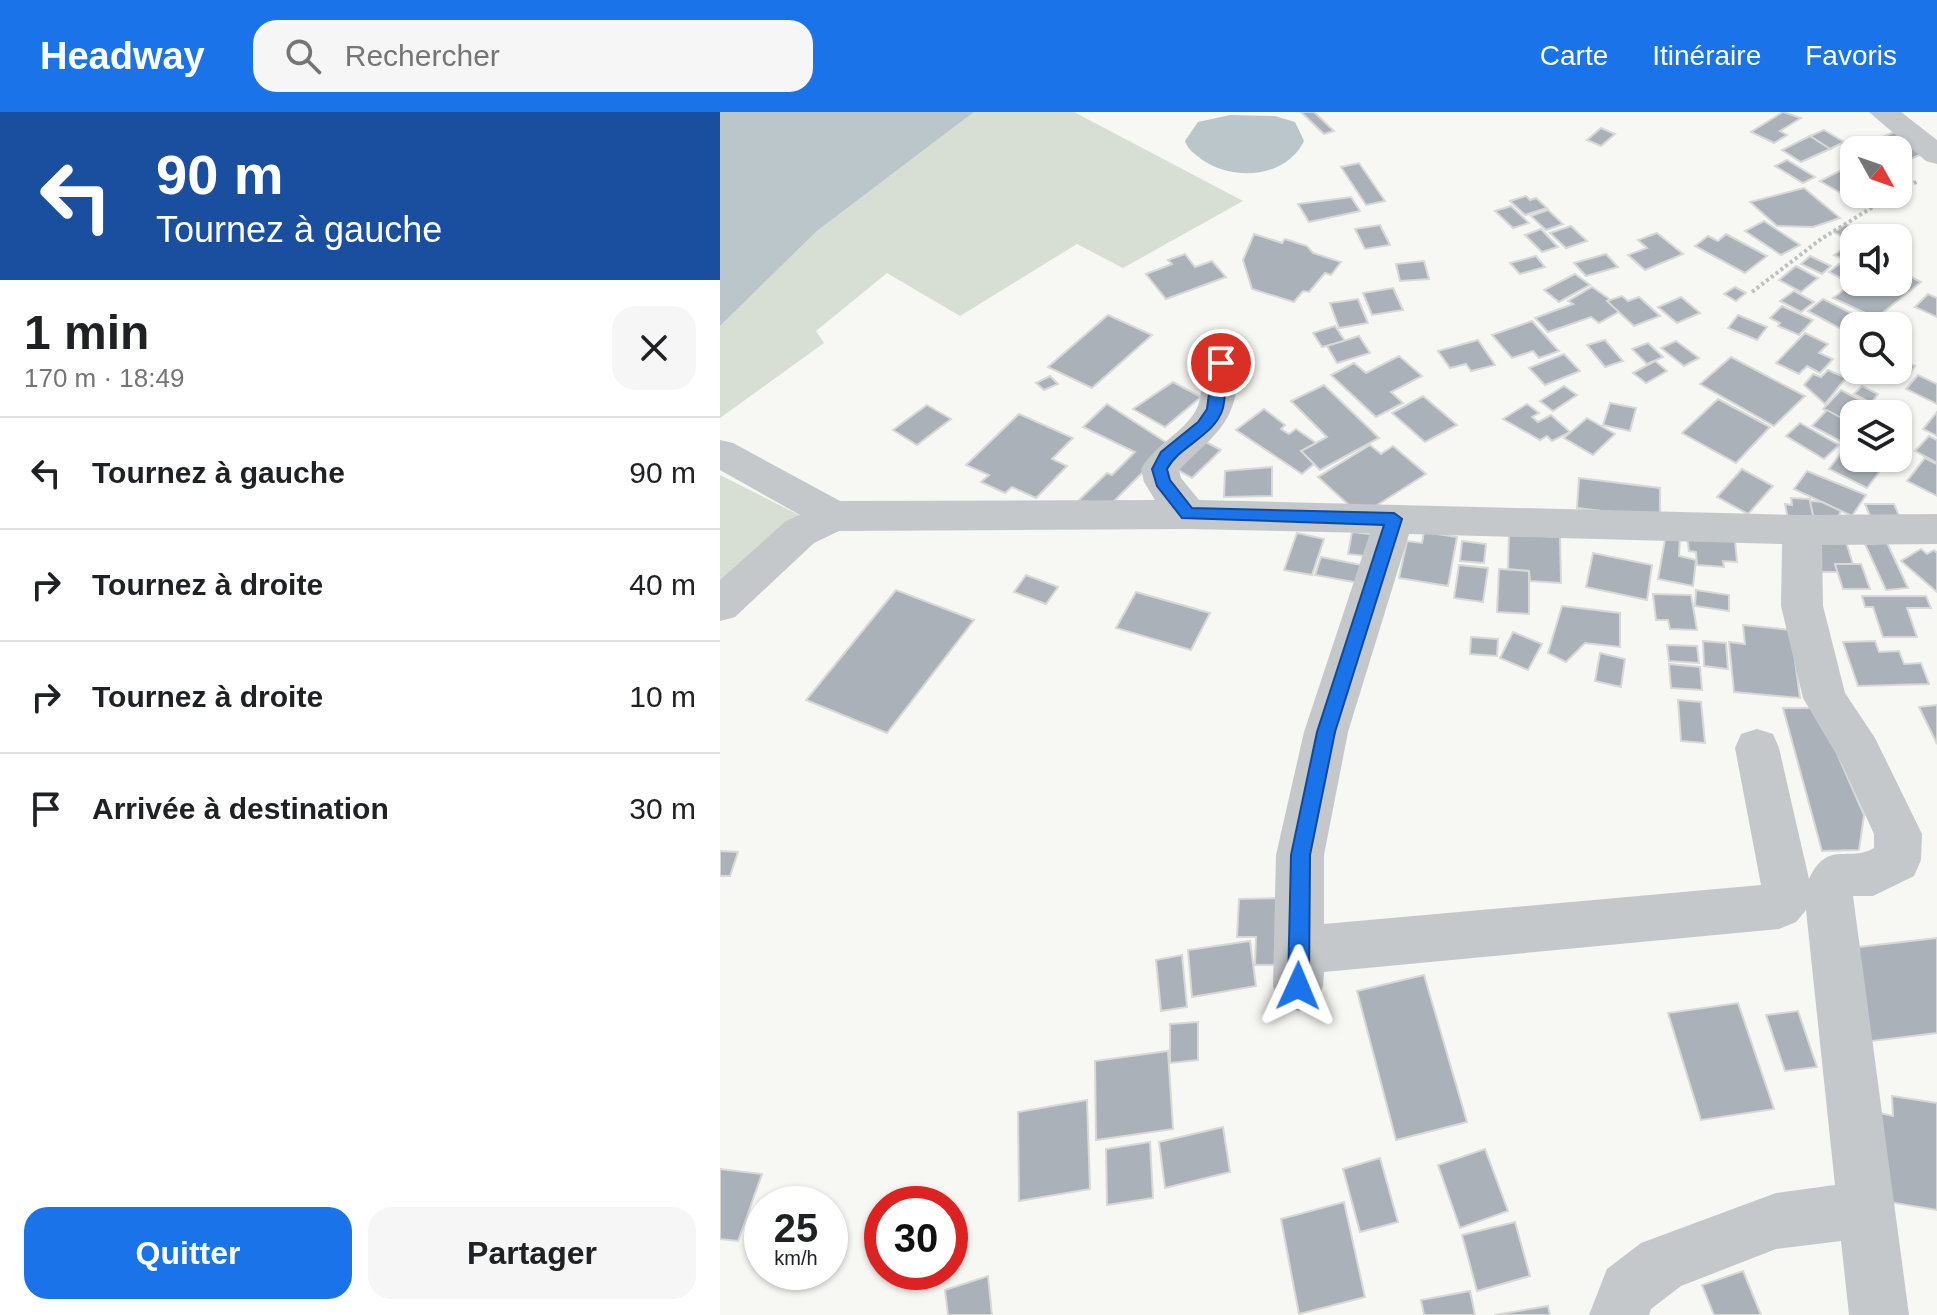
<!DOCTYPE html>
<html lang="fr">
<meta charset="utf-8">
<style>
:root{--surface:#fff;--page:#f6f6f6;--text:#202124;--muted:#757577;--line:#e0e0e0;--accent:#1a73e8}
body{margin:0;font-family:Arial,sans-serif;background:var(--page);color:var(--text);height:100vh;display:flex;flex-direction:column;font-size:30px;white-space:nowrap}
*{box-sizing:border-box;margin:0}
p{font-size:26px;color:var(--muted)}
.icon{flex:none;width:44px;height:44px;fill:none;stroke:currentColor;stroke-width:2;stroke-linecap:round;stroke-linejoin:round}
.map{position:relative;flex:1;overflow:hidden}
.drawer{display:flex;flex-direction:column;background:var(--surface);width:720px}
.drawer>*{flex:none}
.guide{background:#1a4fa0;color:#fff;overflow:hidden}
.needle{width:52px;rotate:130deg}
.fabs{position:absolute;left:1120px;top:24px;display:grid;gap:16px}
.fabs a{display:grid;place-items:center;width:72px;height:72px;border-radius:16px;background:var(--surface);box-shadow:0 2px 6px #0004;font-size:40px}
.speed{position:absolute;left:24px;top:1074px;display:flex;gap:16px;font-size:40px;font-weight:700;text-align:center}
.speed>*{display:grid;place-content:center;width:104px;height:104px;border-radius:50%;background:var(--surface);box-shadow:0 2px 6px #0004;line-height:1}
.speed small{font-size:20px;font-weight:400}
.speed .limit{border:12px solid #d22;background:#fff;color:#111}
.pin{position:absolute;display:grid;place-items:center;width:68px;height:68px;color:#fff;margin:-34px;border:4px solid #fff;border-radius:50%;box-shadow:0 2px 8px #0007}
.me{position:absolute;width:88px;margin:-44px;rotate:1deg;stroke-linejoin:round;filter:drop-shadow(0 0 6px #0008)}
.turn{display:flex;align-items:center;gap:28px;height:168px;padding:0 24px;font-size:36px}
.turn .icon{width:104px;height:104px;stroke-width:2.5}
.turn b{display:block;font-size:56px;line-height:68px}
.round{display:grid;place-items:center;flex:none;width:84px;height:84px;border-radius:24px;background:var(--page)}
.overview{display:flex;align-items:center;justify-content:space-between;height:136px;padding:0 24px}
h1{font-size:48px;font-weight:800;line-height:60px}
.action{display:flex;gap:16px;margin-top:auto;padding:16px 24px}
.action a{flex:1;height:92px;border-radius:24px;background:var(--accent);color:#fff;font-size:32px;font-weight:800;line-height:92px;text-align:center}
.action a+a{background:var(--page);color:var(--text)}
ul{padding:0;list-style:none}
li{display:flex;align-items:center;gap:24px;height:112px;padding:0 24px;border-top:2px solid var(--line)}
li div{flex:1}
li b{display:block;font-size:30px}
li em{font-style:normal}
header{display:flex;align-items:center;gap:48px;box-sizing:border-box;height:112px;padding:0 40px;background:var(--accent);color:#fff}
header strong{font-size:38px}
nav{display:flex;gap:44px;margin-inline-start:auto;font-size:28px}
.search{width:560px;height:72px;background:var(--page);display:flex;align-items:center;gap:20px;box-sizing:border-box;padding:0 28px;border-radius:24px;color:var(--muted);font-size:30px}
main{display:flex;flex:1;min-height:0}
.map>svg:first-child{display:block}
.green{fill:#d7ded4}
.water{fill:#bbc6cb}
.building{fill:#aab1b8;stroke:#d8d8d6;stroke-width:2}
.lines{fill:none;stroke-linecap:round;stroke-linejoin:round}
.path{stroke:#bdc0c2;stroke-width:4;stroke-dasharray:3 3;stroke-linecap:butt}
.minor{fill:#c4c8cb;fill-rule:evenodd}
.route{fill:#1a73e8;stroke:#114b97;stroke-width:2}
</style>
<header>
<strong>Headway</strong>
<div class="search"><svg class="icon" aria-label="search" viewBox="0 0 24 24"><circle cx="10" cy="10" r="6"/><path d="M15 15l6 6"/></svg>Rechercher</div>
<nav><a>Carte</a><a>Itinéraire</a><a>Favoris</a></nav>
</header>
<main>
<section class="drawer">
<div class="guide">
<div class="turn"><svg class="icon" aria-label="left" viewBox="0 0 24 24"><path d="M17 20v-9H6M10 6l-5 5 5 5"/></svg><div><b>90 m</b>Tournez à gauche</div></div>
</div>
<div class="overview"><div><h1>1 min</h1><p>170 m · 18:49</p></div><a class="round"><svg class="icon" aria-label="close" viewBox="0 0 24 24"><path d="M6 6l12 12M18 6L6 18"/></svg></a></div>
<ul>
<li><svg class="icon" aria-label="left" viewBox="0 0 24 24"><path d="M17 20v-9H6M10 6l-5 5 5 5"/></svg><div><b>Tournez à gauche</b></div><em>90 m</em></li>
<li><svg class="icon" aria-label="right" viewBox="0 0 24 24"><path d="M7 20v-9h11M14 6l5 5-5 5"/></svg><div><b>Tournez à droite</b></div><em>40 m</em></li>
<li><svg class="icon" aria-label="right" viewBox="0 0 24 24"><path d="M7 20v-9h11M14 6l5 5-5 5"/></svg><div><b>Tournez à droite</b></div><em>10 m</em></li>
<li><svg class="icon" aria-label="arrive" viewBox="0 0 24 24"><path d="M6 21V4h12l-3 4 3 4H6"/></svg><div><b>Arrivée à destination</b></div><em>30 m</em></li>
</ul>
<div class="action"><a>Quitter</a><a>Partager</a></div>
</section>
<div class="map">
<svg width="1217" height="1203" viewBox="0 0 1217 1203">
<rect width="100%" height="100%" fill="#f7f7f3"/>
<g class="green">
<polygon points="254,0 354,0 523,89 403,156 357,132 240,204 167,161 96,219 104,231 0,306 0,214 97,119"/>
<polygon points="0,363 83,405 0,477"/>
</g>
<g class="water">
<polygon points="0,0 254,0 97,119 0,214"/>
<path d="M 510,3 L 555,4 L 575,10 L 584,29 C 566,66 514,70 481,47 C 474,41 468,38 465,29 L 478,10 Z"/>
</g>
<g class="building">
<polygon points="581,0 594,0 614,19 604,22"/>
<polygon points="1063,0 1081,6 1060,19 1067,23 1054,31 1031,20"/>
<polygon points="881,16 895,22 881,34 867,28"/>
<polygon points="1104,18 1124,30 1110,37 1090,24"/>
<polygon points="1174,20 1206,40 1178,53 1178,38 1144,38 1140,35"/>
<polygon points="1090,24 1110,37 1081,50 1062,38"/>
<polygon points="1067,48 1095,65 1083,71 1055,54"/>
<polygon points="639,51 665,89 646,93 621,55"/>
<polygon points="1133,52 1134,82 1165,82 1143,94 1100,69"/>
<polygon points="1084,76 1120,106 1093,115 1057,114 1030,90"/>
<polygon points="806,84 810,88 816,86 827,96 805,103 790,89"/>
<polygon points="631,85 640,99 589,110 578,92"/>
<polygon points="791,94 809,111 793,116 775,99"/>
<polygon points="828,98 843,112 826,118 811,104"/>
<polygon points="1044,109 1080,133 1061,143 1025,119"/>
<polygon points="1126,112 1139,120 1126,128 1114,120"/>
<polygon points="660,113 670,133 645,137 635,117"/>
<polygon points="851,114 867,129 846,136 830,121"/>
<polygon points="821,117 838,135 822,140 805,123"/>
<polygon points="937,121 963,142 925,158 908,143 927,136 918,128"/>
<polygon points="534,122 562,131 565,127 587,134 593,141 621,150 611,163 605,161 589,180 583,179 574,190 532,177 523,148"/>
<polygon points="1006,122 1047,144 1025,161 975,134 988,124 998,129"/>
<polygon points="1130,131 1134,133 1134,153 1114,143"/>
<polygon points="465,142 475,155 492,149 506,165 446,187 426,162 452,152 448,148"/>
<polygon points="886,142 898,155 866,164 854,151"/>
<polygon points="816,144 825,155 800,162 790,151"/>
<polygon points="1090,144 1111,154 1102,162 1081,152"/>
<polygon points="704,149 709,167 680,169 676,152"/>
<polygon points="1119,152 1134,160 1134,165 1128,170 1109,160"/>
<polygon points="1076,154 1098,166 1081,180 1059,168"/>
<polygon points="1178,158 1201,170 1156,206 1113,186 1129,174 1149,183 1157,176 1145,170 1178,170"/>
<polygon points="855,162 870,173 839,190 824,178"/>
<polygon points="872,175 888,186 899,200 879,211 871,205 828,220 815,206 853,192 848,189"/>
<polygon points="1015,175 1026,181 1016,189 1004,182"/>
<polygon points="673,176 683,198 652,203 643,181"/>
<polygon points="1074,179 1094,190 1081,200 1060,189"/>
<polygon points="1208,182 1217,186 1217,205 1195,195"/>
<polygon points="902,184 908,189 919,185 940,204 914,214 887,189"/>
<polygon points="961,185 980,201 957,211 938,195"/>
<polygon points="638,187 648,211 619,216 610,191"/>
<polygon points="1103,187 1147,209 1142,214 1134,214 1132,223 1088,199"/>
<polygon points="1062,194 1093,208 1079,223 1058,214 1060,211 1050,206"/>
<polygon points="388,203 432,223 372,276 328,255"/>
<polygon points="1018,203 1047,215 1037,228 1008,216"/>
<polygon points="812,209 839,239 819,246 813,239 792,246 772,223"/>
<polygon points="615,214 625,229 602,235 593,221"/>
<polygon points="1085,221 1108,232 1099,241 1113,247 1100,261 1087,254 1079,262 1056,251"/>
<polygon points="639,224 650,241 617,251 607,234"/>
<polygon points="758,228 775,253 751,259 746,252 730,256 718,239"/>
<polygon points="885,228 903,249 885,255 867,233"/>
<polygon points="956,229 979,246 964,254 941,236"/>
<polygon points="928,231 943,245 927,252 912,237"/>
<polygon points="844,242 860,259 825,273 809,256"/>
<polygon points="1178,243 1185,246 1183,249 1195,254 1187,265 1172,258 1178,258"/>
<polygon points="679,244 702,264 671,280 683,291 656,305 611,263 634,251 646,261"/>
<polygon points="1011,245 1085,284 1054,314 980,272"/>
<polygon points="935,249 947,259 926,271 913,261"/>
<polygon points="1108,258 1126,266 1105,292 1084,273 1093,262 1101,265"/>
<polygon points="1198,263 1217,272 1217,292 1186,277"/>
<polygon points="330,264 338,272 324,278 316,271"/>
<polygon points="453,270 481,285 445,315 413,297"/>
<polygon points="604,273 659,326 600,358 581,339 607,325 571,289"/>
<polygon points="844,274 857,283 833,299 820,289"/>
<polygon points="1142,274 1158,282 1151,291 1134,282"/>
<polygon points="1121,278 1167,302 1134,302 1134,313 1103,297"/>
<polygon points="703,284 737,313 705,330 672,301"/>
<polygon points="998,287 1050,315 1016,351 962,321"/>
<polygon points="890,291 916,296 910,319 883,313"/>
<polygon points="387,292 450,333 389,394 353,394 387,361 392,363 415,340 363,315"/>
<polygon points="807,292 819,301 812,305 818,310 831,303 850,320 832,329 827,324 820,328 783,307"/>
<polygon points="207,293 231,307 197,333 173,318"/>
<polygon points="544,297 565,313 561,317 569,322 576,317 596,331 581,339 594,352 582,362 516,318"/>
<polygon points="1107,298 1134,313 1134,320 1124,331 1092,314"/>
<polygon points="1217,300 1217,324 1203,317"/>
<polygon points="299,302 353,326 332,347 347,354 316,386 292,375 285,381 261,370 269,363 246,353"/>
<polygon points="867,306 895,322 873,343 844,326"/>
<polygon points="1080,311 1119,333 1104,347 1066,324"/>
<polygon points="1209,324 1217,328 1217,351 1195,339"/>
<polygon points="482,328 501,338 472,366 453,355"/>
<polygon points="1128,332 1134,335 1134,346 1176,346 1168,357 1163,355 1147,376 1109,357"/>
<polygon points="650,333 661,342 673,334 706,362 654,395 630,394 598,365"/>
<polygon points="1205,346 1217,352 1217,384 1187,369"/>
<polygon points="552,355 552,384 504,385 505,359"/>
<polygon points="1022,357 1053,374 1028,402 997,385"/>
<polygon points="1087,359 1146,383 1132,404 1074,377"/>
<polygon points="859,366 940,376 940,406 857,396"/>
<polygon points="1071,386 1090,387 1094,408 1068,407 1065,392 1072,393"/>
<polygon points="1090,389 1102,390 1121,399 1115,411 1094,408"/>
<polygon points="1145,392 1174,392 1180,406 1151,406"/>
<polygon points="632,420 658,423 653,445 628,442"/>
<polygon points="704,420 737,425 728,474 679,466 687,429 702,431"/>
<polygon points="577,421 604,427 592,463 564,458"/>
<polygon points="789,421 840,425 841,471 810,469 809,459 788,457"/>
<polygon points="946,422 960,425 959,444 976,448 973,474 938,467"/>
<polygon points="967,425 1015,429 1017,450 1003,449 1004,455 977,453 976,440 969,439"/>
<polygon points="1093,427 1125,427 1133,452 1115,452 1118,460 1094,460"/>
<polygon points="742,429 766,432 764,451 740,449"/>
<polygon points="1167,431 1188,476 1166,478 1145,432"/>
<polygon points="1201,437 1207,442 1214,438 1217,441 1217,480 1181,449"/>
<polygon points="873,441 932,453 927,488 866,475"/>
<polygon points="601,445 651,455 645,472 595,463"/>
<polygon points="1115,452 1141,452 1150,477 1123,477"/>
<polygon points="739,453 768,456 763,490 734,486"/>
<polygon points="779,457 809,459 809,502 777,500"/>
<polygon points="306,463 338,475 326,492 294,480"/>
<polygon points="176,478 254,508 167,621 86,588"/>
<polygon points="976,478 1009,483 1009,499 975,494"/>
<polygon points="416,480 490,501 471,538 396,516"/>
<polygon points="933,482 971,483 977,518 950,517 948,508 936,508"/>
<polygon points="1142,484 1206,484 1211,496 1187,496 1197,525 1163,525 1153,495 1145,495"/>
<polygon points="842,494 900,501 900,535 865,531 846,550 828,541"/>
<polygon points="1023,513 1071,518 1080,586 1014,580 1009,530 1025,532"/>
<polygon points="793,520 822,532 808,558 780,546"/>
<polygon points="751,525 778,527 777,544 750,542"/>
<polygon points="983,529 1006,531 1008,557 984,554"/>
<polygon points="1155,529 1159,540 1179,539 1184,552 1201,551 1209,572 1138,574 1123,530"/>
<polygon points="947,533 977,534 979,551 949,549"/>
<polygon points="880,541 905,547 901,575 875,569"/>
<polygon points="949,552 980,555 982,578 951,576"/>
<polygon points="958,588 981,590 985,631 961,629"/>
<polygon points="1217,593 1217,632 1199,595"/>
<polygon points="1063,596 1097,596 1144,703 1139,738 1102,739"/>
<polygon points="0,739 18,740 10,764 0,764"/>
<polygon points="561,786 559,853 535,853 536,825 517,825 519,787"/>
<polygon points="1217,826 1217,921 1144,930 1130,836"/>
<polygon points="530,829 536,874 472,885 468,838"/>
<polygon points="462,843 467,895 441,899 436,848"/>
<polygon points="704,863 747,1010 676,1028 637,879"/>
<polygon points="1018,891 1054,997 981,1008 948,901"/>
<polygon points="1078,899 1097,955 1065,959 1046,903"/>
<polygon points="478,910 478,948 450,951 450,912"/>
<polygon points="448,939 453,1017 376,1028 375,949"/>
<polygon points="1172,984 1217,991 1217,1098 1169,1090 1160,1001 1173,1004"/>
<polygon points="367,988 370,1077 299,1089 298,1000"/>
<polygon points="503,1015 510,1060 445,1076 439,1030"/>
<polygon points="430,1030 433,1086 387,1093 386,1037"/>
<polygon points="765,1037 788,1099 740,1116 718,1053"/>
<polygon points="660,1046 678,1110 640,1120 623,1057"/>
<polygon points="0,1057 42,1062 18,1129 0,1127"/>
<polygon points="624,1090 645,1185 579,1202 561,1107"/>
<polygon points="795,1110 810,1164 757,1179 742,1123"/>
<polygon points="1023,1159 1041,1203 994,1203 982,1173"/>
<polygon points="268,1164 272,1203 228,1203 225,1178"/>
<polygon points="750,1179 755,1203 704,1203 701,1188"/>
<polygon points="828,1194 830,1203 774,1203"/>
</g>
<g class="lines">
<g class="path">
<polyline points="1178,80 1198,69"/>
<polyline points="1032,180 1101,127 1174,82"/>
</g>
<g class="minor">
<polygon points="1149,0 1181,0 1217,28 1217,52 1206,49"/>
<path d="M 501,239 L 513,243 C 520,253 518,261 517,273 C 513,315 486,330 459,358 L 461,366 L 479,388 L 1082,403 L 1217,402 L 1217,432 L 1102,433 L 1103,494 L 1125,581 L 1155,626 L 1202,722 L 1201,748 L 1194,764 L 1153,784 L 1133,784 L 1189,1203 L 1129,1203 L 1121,1129 L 1056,1137 L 961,1174 L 931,1197 L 929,1203 L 869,1203 L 887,1157 L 921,1131 L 1056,1081 L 1115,1073 L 1086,798 L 1076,810 L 1059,817 L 604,860 L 603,874 L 596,892 L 578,899 L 560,892 L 553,874 L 556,743 L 584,620 L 650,421 L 468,417 L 119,419 L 94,431 L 15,505 L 0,509 L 0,468 L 66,409 L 80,403 L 0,358 L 0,328 L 13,331 L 120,389 L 435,388 L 424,370 L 421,357 C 435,333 458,324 473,303 C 486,286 478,261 489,243 ZM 689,422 L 1062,432 L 1061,494 L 1083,586 L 1122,652 L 1154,722 L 1154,736 C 1128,751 1108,727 1089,767 L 1059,636 L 1053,622 L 1037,617 L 1021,622 L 1015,636 L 1041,773 L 604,812 L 604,743 L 628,620 Z"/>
</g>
</g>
<path class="route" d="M 501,246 L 508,251 C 506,266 506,282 503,296 C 495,324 460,333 447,357 L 450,368 L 472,396 L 674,401 L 682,407 L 615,620 L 590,743 L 589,874 L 586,882 L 578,885 L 571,882 L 568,874 L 571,743 L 597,620 L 664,413 L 462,406 L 437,374 L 432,357 L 441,340 L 478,310 L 487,297 L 493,251 Z"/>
</svg>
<div class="fabs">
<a><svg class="needle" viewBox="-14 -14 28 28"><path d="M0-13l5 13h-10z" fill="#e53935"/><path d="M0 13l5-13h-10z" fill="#757577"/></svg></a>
<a><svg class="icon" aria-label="sound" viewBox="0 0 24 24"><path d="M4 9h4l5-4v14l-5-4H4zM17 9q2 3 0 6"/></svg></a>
<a><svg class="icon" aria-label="search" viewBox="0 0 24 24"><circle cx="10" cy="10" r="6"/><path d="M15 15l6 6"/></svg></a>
<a><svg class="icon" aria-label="layers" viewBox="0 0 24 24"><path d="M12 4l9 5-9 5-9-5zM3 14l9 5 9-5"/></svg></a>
</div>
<div class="speed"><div>25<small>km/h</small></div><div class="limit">30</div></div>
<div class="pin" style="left:501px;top:251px;background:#d93025"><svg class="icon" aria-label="arrive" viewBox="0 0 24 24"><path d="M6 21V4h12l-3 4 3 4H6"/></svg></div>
<svg class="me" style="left:578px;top:874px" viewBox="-20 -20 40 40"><path d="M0-17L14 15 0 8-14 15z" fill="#1a73e8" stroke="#fff" stroke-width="4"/></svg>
</div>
</main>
